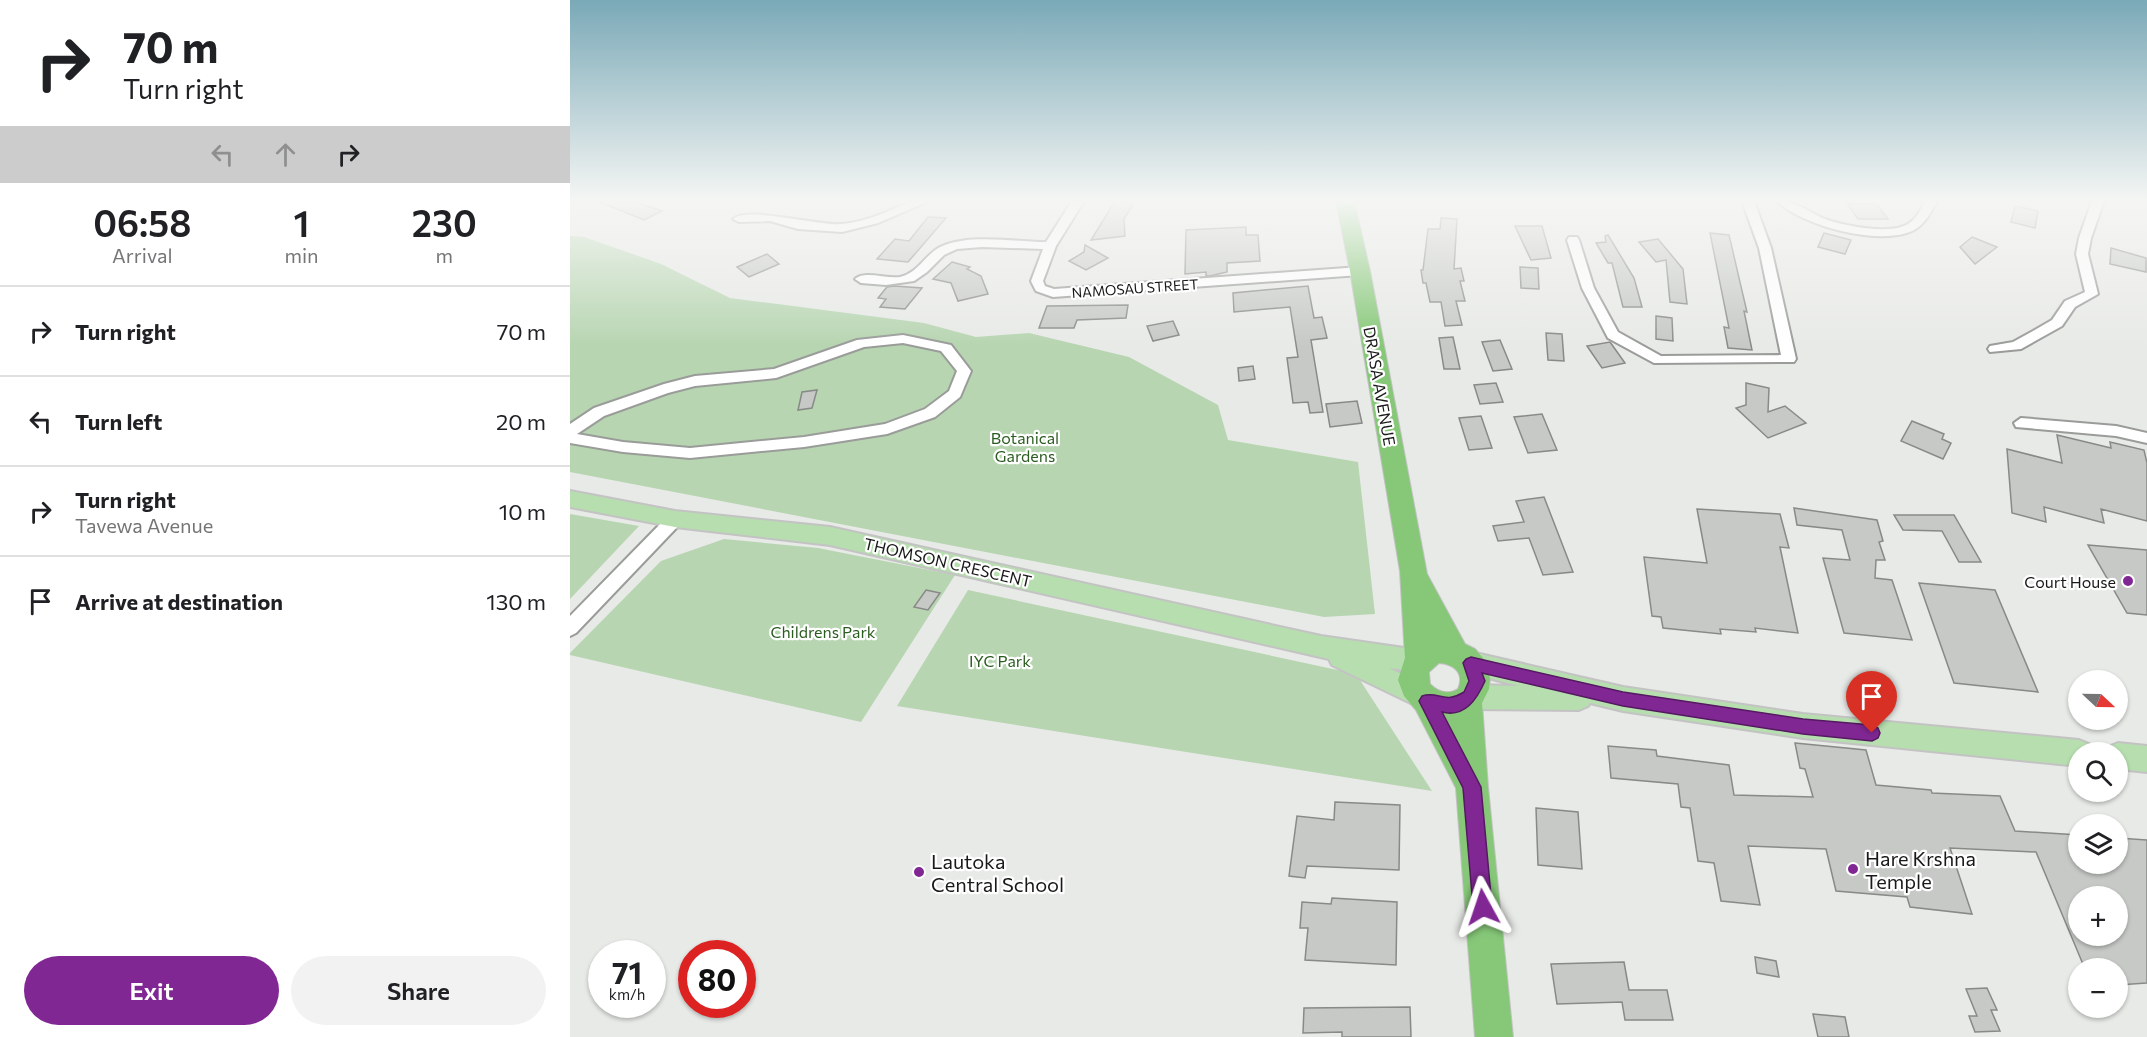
<!DOCTYPE html>
<meta charset="utf-8">
<style>
:root{--surface:#fff;--page:#f2f2f2;--text:#202124;--muted:#757577;--line:#e0e0e0;--accent:#812794}
body{margin:0;font-family:Commissioner,sans-serif;background:var(--page);color:var(--text);height:100vh;display:flex;flex-direction:column;font-size:22px;white-space:nowrap}
*{box-sizing:border-box;margin:0}
p{font-size:20px;color:var(--muted)}
.icon{flex:none;width:33px;height:33px;fill:none;stroke:currentColor;stroke-width:2;stroke-linecap:round;stroke-linejoin:round}
.map{position:relative;flex:1;overflow:hidden}
.panel{display:flex;flex-direction:column;background:var(--surface);width:570px}
.panel>*{flex:none}
.guide{background:#fff;color:var(--text);overflow:hidden}
.needle{width:39px;rotate:112deg}
.tools{position:absolute;left:1498px;top:670px;display:grid;gap:12px}
.tools a{display:grid;place-items:center;width:60px;height:60px;border-radius:50%;background:var(--surface);box-shadow:0 2px 4px #0004;font-size:30px}
.speed{position:absolute;left:18px;top:940px;display:flex;gap:12px;font-size:30px;font-weight:700;text-align:center}
.speed>*{display:grid;place-content:center;width:78px;height:78px;border-radius:50%;background:var(--surface);box-shadow:0 2px 4px #0004;line-height:1}
.speed small{font-size:15px;font-weight:400}
.speed .limit{border:9px solid #d22;background:#fff;color:#111}
.pin{position:absolute;display:grid;place-items:center;width:51px;height:51px;color:#fff;margin:-62px -26px;border-radius:50% 50% 50% 0;rotate:-45deg;box-shadow:0 0 6px #0007}
.pin .icon{rotate:45deg}
.me{position:absolute;width:66px;margin:-33px;rotate:355deg;stroke-linejoin:round;filter:drop-shadow(0 0 4px #0008)}
.turn{display:flex;align-items:center;gap:21px;height:126px;padding:0 24px;font-size:27px}
.turn .icon{width:78px;height:78px;stroke-width:2.5}
.turn b{display:block;font-size:42px;line-height:51px}
.lanes{display:flex;align-items:center;height:57px;padding:0 24px;background:#0003;justify-content:center;gap:30px;direction:ltr}
.lanes .off{opacity:.35}
.eta{display:flex;justify-content:space-evenly;align-items:center;height:102px;text-align:center}
.eta b{font-size:36px;font-weight:600;line-height:42px}
.primary-button{display:flex;gap:12px;margin-top:auto;padding:12px 24px}
.primary-button a{flex:1;height:69px;border-radius:36px;background:var(--accent);color:#fff;font-size:24px;font-weight:600;line-height:69px;text-align:center}
.primary-button a+a{background:var(--page);color:var(--text)}
ul{padding:0;list-style:none}
li{display:flex;align-items:center;gap:18px;height:90px;padding:0 24px;border-top:2px solid var(--line)}
li div{flex:1}
li b{display:block;font-size:22px}
li em{font-style:normal}
main{display:flex;flex:1;min-height:0}
.map>svg:first-child{display:block}
.green{fill:#b7d5b1}
.building{fill:#c6c9c6;stroke:#888a87;stroke-width:1.5;fill-rule:evenodd}
.lines{fill:none;stroke-linecap:round;stroke-linejoin:round}
.minor-casing{stroke:#9a9c99;stroke-width:4}
.major-casing{stroke:#c3c3c3;stroke-width:4}
.highway-casing{stroke:#c3c3c3;stroke-width:2}
.minor{fill:#fff;fill-rule:evenodd}
.major{fill:#b6deae;fill-rule:evenodd}
.highway{fill:#86c878;fill-rule:evenodd}
.route{fill:#812794;stroke:#541960;stroke-width:1.5}
.poi-dot{fill:#812794;stroke:#fff;stroke-width:2}
.labels{text-anchor:middle;dominant-baseline:central;stroke-width:4.5;stroke-linejoin:round;paint-order:stroke}
.far-street-label{font-size:14px;fill:#181918;stroke:#fff}
.street-label{font-size:16px;fill:#181918;stroke:#fff}
.park-label{font-size:16px;fill:#2b5c20;stroke:#fff}
.poi-label{font-size:16px;fill:#181918;stroke:#fff;text-anchor:end}
.near-poi-label{font-size:20px;fill:#181918;stroke:#fff;text-anchor:start}
</style>
<main>
<section class="panel">
<div class="guide">
<div class="turn"><svg class="icon" aria-label="right" viewBox="0 0 24 24"><path d="M7 20v-9h11M14 6l5 5-5 5"/></svg><div><b>70 m</b>Turn right</div></div>
<div class="lanes"><svg class="icon off" aria-label="left" viewBox="0 0 24 24"><path d="M17 20v-9H6M10 6l-5 5 5 5"/></svg><svg class="icon off" aria-label="ahead" viewBox="0 0 24 24"><path d="M12 20V5M6 11l6-6 6 6"/></svg><svg class="icon" aria-label="right" viewBox="0 0 24 24"><path d="M7 20v-9h11M14 6l5 5-5 5"/></svg></div>
</div>
<div class="eta">
<div><b>06:58</b><p>Arrival</p></div>
<div><b>1</b><p>min</p></div>
<div><b>230</b><p>m</p></div>
</div>
<ul>
<li><svg class="icon" aria-label="right" viewBox="0 0 24 24"><path d="M7 20v-9h11M14 6l5 5-5 5"/></svg><div><b>Turn right</b></div><em>70 m</em></li>
<li><svg class="icon" aria-label="left" viewBox="0 0 24 24"><path d="M17 20v-9H6M10 6l-5 5 5 5"/></svg><div><b>Turn left</b></div><em>20 m</em></li>
<li><svg class="icon" aria-label="right" viewBox="0 0 24 24"><path d="M7 20v-9h11M14 6l5 5-5 5"/></svg><div><b>Turn right</b><p>Tavewa Avenue</p></div><em>10 m</em></li>
<li><svg class="icon" aria-label="arrive" viewBox="0 0 24 24"><path d="M6 21V4h12l-3 4 3 4H6"/></svg><div><b>Arrive at destination</b></div><em>130 m</em></li>
</ul>
<div class="primary-button"><a>Exit</a><a>Share</a></div>
</section>
<div class="map">
<svg width="1577" height="1037" viewBox="0 0 1577 1037">
<rect width="100%" height="100%" fill="#e8eae7"/>
<g class="green">
<polygon points="0,236 14,237 91,264 160,298 354,323 406,337 459,333 559,357 648,405 658,440 788,462 805,614 754,617 0,472"/>
<polygon points="0,514 69,526 0,599"/>
<polygon points="154,539 248,548 385,575 291,722 0,655 0,653 91,561"/>
<polygon points="398,590 786,674 862,791 327,706"/>
</g>
<g class="building">
<polygon points="27,201 63,201 92,211 74,220"/>
<polygon points="545,201 564,203 554,219 555,236 521,240"/>
<polygon points="1277,204 1303,204 1308,206 1318,219 1288,219"/>
<polygon points="1445,206 1468,211 1465,228 1441,222"/>
<polygon points="358,217 376,218 338,262 307,259 325,239 339,241"/>
<polygon points="871,218 887,219 884,269 891,268 894,281 890,281 895,301 886,301 892,325 875,326 871,302 860,302 856,283 853,283 851,270 853,270 858,229 870,229"/>
<polygon points="945,226 972,226 981,258 961,260"/>
<polygon points="676,227 676,235 688,235 690,261 657,263 657,272 640,276 636,276 636,272 615,274 616,230"/>
<polygon points="1140,233 1159,235 1177,312 1174,311 1182,350 1158,348 1154,327 1159,328"/>
<polygon points="1254,233 1281,240 1275,254 1248,247"/>
<polygon points="1038,235 1064,278 1072,307 1053,307 1042,263 1038,263 1026,243 1036,242 1035,236"/>
<polygon points="1402,237 1427,247 1405,264 1390,247"/>
<polygon points="1088,239 1113,269 1117,304 1100,302 1096,260 1086,262 1069,242"/>
<polygon points="515,245 538,258 516,270 499,261 514,252"/>
<polygon points="1541,248 1576,258 1576,272 1540,264"/>
<polygon points="197,254 209,264 179,277 167,267"/>
<polygon points="382,262 400,267 397,269 411,276 418,294 388,301 381,283 363,279"/>
<polygon points="950,267 968,268 969,289 951,288"/>
<polygon points="324,286 352,288 335,309 310,307 316,299 308,298 317,287"/>
<polygon points="738,286 744,318 752,317 757,338 741,340 753,412 740,413 738,402 723,403 717,358 728,357 720,307 664,312 663,293"/>
<polygon points="558,305 556,318 507,320 504,328 469,328 477,306"/>
<polygon points="1086,316 1102,318 1103,341 1086,339"/>
<polygon points="603,321 609,335 583,341 577,326"/>
<polygon points="976,333 992,334 994,361 978,360"/>
<polygon points="883,337 890,369 874,369 869,338"/>
<polygon points="930,340 942,369 923,371 912,342"/>
<polygon points="1040,342 1055,363 1032,368 1017,346"/>
<polygon points="683,366 685,379 669,381 668,368"/>
<polygon points="926,383 933,402 910,404 904,385"/>
<polygon points="1176,383 1199,388 1198,412 1215,406 1236,423 1198,438 1166,408 1176,405"/>
<polygon points="247,390 242,408 228,410 232,392"/>
<polygon points="787,401 792,423 760,427 756,404"/>
<polygon points="972,414 987,450 958,453 944,417"/>
<polygon points="911,416 922,448 899,450 889,418"/>
<polygon points="1342,421 1374,434 1372,439 1381,443 1373,459 1331,441"/>
<polygon points="1487,435 1541,448 1540,442 1574,450 1577,463 1577,521 1531,509 1534,523 1474,507 1476,522 1442,513 1437,449 1492,463"/>
<polygon points="974,497 1003,572 973,575 959,538 928,541 923,526 954,522 946,501"/>
<polygon points="1224,508 1307,520 1313,541 1309,542 1315,560 1306,560 1305,578 1322,580 1342,640 1274,633 1253,558 1280,560 1272,530 1227,525"/>
<polygon points="1127,509 1210,514 1219,548 1210,547 1228,633 1185,628 1186,632 1150,629 1151,634 1093,628 1091,617 1082,616 1074,557 1137,563"/>
<polygon points="1324,515 1384,515 1411,562 1389,562 1372,531 1333,530"/>
<polygon points="1518,545 1577,550 1577,615 1557,613"/>
<polygon points="1349,583 1425,590 1468,692 1384,683"/>
<polygon points="356,590 370,593 358,610 344,607"/>
<path d="M 1225,743 L 1296,750 L 1306,785 L 1361,790 L 1362,793 L 1430,796 L 1445,831 L 1509,835 L 1509,864 L 1548,864 L 1548,838 L 1577,840 L 1577,983 L 1548,985 L 1548,969 L 1515,969 L 1466,852 L 1380,848 L 1402,914 L 1340,907 L 1337,897 L 1266,891 L 1256,849 L 1178,846 L 1190,905 L 1151,901 L 1144,863 L 1128,861 L 1120,808 L 1111,807 L 1108,784 L 1041,778 L 1038,746 L 1086,750 L 1087,756 L 1159,765 L 1164,795 L 1243,797 L 1235,769 L 1230,768 ZM 1509,897 L 1548,897 L 1548,936 L 1509,936 Z"/>
<polygon points="765,802 830,805 829,870 737,866 735,878 719,876 727,816 764,820"/>
<polygon points="966,808 1008,812 1012,869 968,865"/>
<polygon points="762,898 827,902 826,965 735,960 738,928 730,928 732,902 761,904"/>
<polygon points="1185,957 1206,961 1209,977 1187,973"/>
<polygon points="1054,962 1059,990 1097,990 1103,1020 1055,1020 1052,1002 987,1004 981,964"/>
<polygon points="1417,988 1427,1010 1421,1010 1430,1031 1405,1032 1399,1016 1407,1016 1396,989"/>
<polygon points="840,1007 841,1037 772,1037 772,1032 733,1033 734,1008"/>
<polygon points="1243,1014 1275,1017 1279,1037 1248,1037"/>
</g>
<g class="lines">
<defs>
<g id="minor">
<path d="M 343,201 L 359,201 L 308,223 L 272,232 L 228,229 L 200,221 L 169,222 L 163,219 C 179,206 248,226 272,224 C 297,222 320,210 343,201 Z"/>
<path d="M 502,201 L 514,201 L 486,246 L 473,281 L 475,286 L 484,289 L 790,267 L 796,271 L 790,275 L 483,297 L 466,291 L 461,281 L 473,249 L 412,247 L 387,249 L 374,255 L 357,272 L 344,281 L 316,285 L 291,283 L 285,279 C 294,270 317,279 330,277 C 348,273 355,255 370,247 C 398,233 446,242 476,242 Z"/>
<polygon points="1172,201 1184,201 1201,248 1226,359 1224,362 1084,363 1038,338 1012,288 997,240 999,237 1007,237 1009,240 1024,288 1048,332 1091,356 1211,355 1189,248"/>
<path d="M 1207,201 C 1227,201 1238,212 1255,219 C 1274,226 1321,235 1338,224 C 1347,218 1351,210 1355,201 L 1367,201 C 1361,212 1355,224 1344,230 C 1312,247 1232,226 1207,201 Z"/>
<polygon points="1522,201 1534,201 1521,238 1518,254 1528,294 1505,307 1492,326 1451,349 1420,352 1418,349 1420,346 1443,342 1463,331 1482,320 1495,301 1515,292 1506,254 1509,238"/>
<path d="M 333,335 L 381,345 L 401,371 L 390,397 L 365,417 L 317,434 L 234,447 L 120,458 L 53,452 L 0,443 L 0,424 L 24,408 L 94,384 L 125,376 L 204,369 L 287,340 ZM 333,343 L 371,351 L 387,371 L 379,391 L 355,409 L 315,424 L 234,437 L 120,448 L 53,442 L 7,434 L 34,416 L 98,393 L 125,386 L 206,378 L 294,347 Z"/>
<polygon points="1451,418 1546,426 1577,433 1577,443 1546,436 1446,427 1444,423"/>
<polygon points="105,513 111,515 113,519 111,523 6,633 0,636 0,616 99,515"/>
</g>
<g id="major">
<polygon points="0,491 105,511 260,527 751,636 848,650 857,653 861,661 857,669 848,672 819,668 860,688 864,696 860,704 851,708 762,665 759,659 260,545 105,527 0,507"/>
<polygon points="901,652 1053,687 1233,714 1509,740 1519,744 1523,753 1509,753 1509,766 1233,738 1053,711 1020,703 1018,706 1009,710 900,709 891,705 887,697 891,689 900,685 949,686 892,671 888,663 892,655"/>
<polygon points="1548,743 1577,746 1577,772 1548,769 1548,753 1535,753 1538,747"/>
</g>
<path id="highway" d="M 766,201 L 784,201 L 800,271 L 857,574 L 895,644 L 905,649 L 913,658 L 920,678 L 919,689 L 912,703 L 918,787 L 943,1037 L 905,1037 L 886,788 L 846,710 L 834,696 L 828,680 L 835,658 L 830,571 L 780,271 ZM 869,663 C 884,664 895,673 888,689 C 878,695 868,692 860,684 L 859,672 Z"/>
</defs>
<use href="#minor" class="minor-casing"/>
<use href="#major" class="major-casing"/>
<use href="#highway" class="highway-casing"/>
<use href="#minor" class="minor"/>
<use href="#major" class="major"/>
<use href="#highway" class="highway"/>
</g>
<linearGradient id="sky" x2="0" y2="1"><stop stop-color="#7aa9b7"/><stop offset="0.58" stop-color="#f5f6f4"/><stop offset="1" stop-color="#f5f6f4" stop-opacity="0"/></linearGradient>
<rect width="1577" height="346" fill="url(#sky)"/>
<path class="route" d="M 901,657 L 1053,692 L 1233,719 L 1302,725 L 1308,728 L 1310,733 L 1308,738 L 1302,741 L 1233,734 L 1053,706 L 912,673 L 915,681 C 907,699 895,718 872,712 L 911,787 L 922,907 L 919,914 L 913,917 L 906,914 L 903,907 L 893,788 L 849,701 L 852,696 C 869,690 873,705 894,692 L 899,681 L 893,663 L 896,659 Z"/>
<g class="poi-dot">
<circle cx="1558" cy="581" r="6"/>
<circle cx="1283" cy="869" r="6"/>
<circle cx="349" cy="872" r="6"/>
</g>
<g class="labels">
<g class="far-street-label">
<text transform="translate(565 288) rotate(-4)">NAMOSAU STREET</text>
</g>
<g class="street-label">
<text transform="translate(810 386) rotate(80)">DRASA AVENUE</text>
<text transform="translate(378 562) rotate(13)">THOMSON CRESCENT</text>
</g>
<g class="park-label">
<text x="455" y="437">Botanical<tspan x="455" dy="18">Gardens</tspan></text>
<text x="253" y="631">Childrens Park</text>
<text x="430" y="660">IYC Park</text>
</g>
<g class="poi-label">
<text x="1546" y="581">Court House</text>
</g>
<g class="near-poi-label">
<text x="1295" y="858">Hare Krshna<tspan x="1295" dy="23">Temple</tspan></text>
<text x="361" y="861">Lautoka<tspan x="361" dy="23">Central School</tspan></text>
</g>
</g>
</svg>
<div class="tools">
<a><svg class="needle" viewBox="-14 -14 28 28"><path d="M0-13l5 13h-10z" fill="#e53935"/><path d="M0 13l5-13h-10z" fill="#757577"/></svg></a>
<a><svg class="icon" aria-label="search" viewBox="0 0 24 24"><circle cx="10" cy="10" r="6"/><path d="M15 15l6 6"/></svg></a>
<a><svg class="icon" aria-label="layers" viewBox="0 0 24 24"><path d="M12 4l9 5-9 5-9-5zM3 14l9 5 9-5"/></svg></a>
<a>+</a>
<a>−</a>
</div>
<div class="speed"><div>71<small>km/h</small></div><div class="limit">80</div></div>
<div class="pin" style="left:1302px;top:733px;background:#d93025"><svg class="icon" aria-label="arrive" viewBox="0 0 24 24"><path d="M6 21V4h12l-3 4 3 4H6"/></svg></div>
<svg class="me" style="left:913px;top:907px" viewBox="-20 -20 40 40"><path d="M0-17L14 15 0 8-14 15z" fill="#812794" stroke="#fff" stroke-width="4"/></svg>
</div>
</main>
